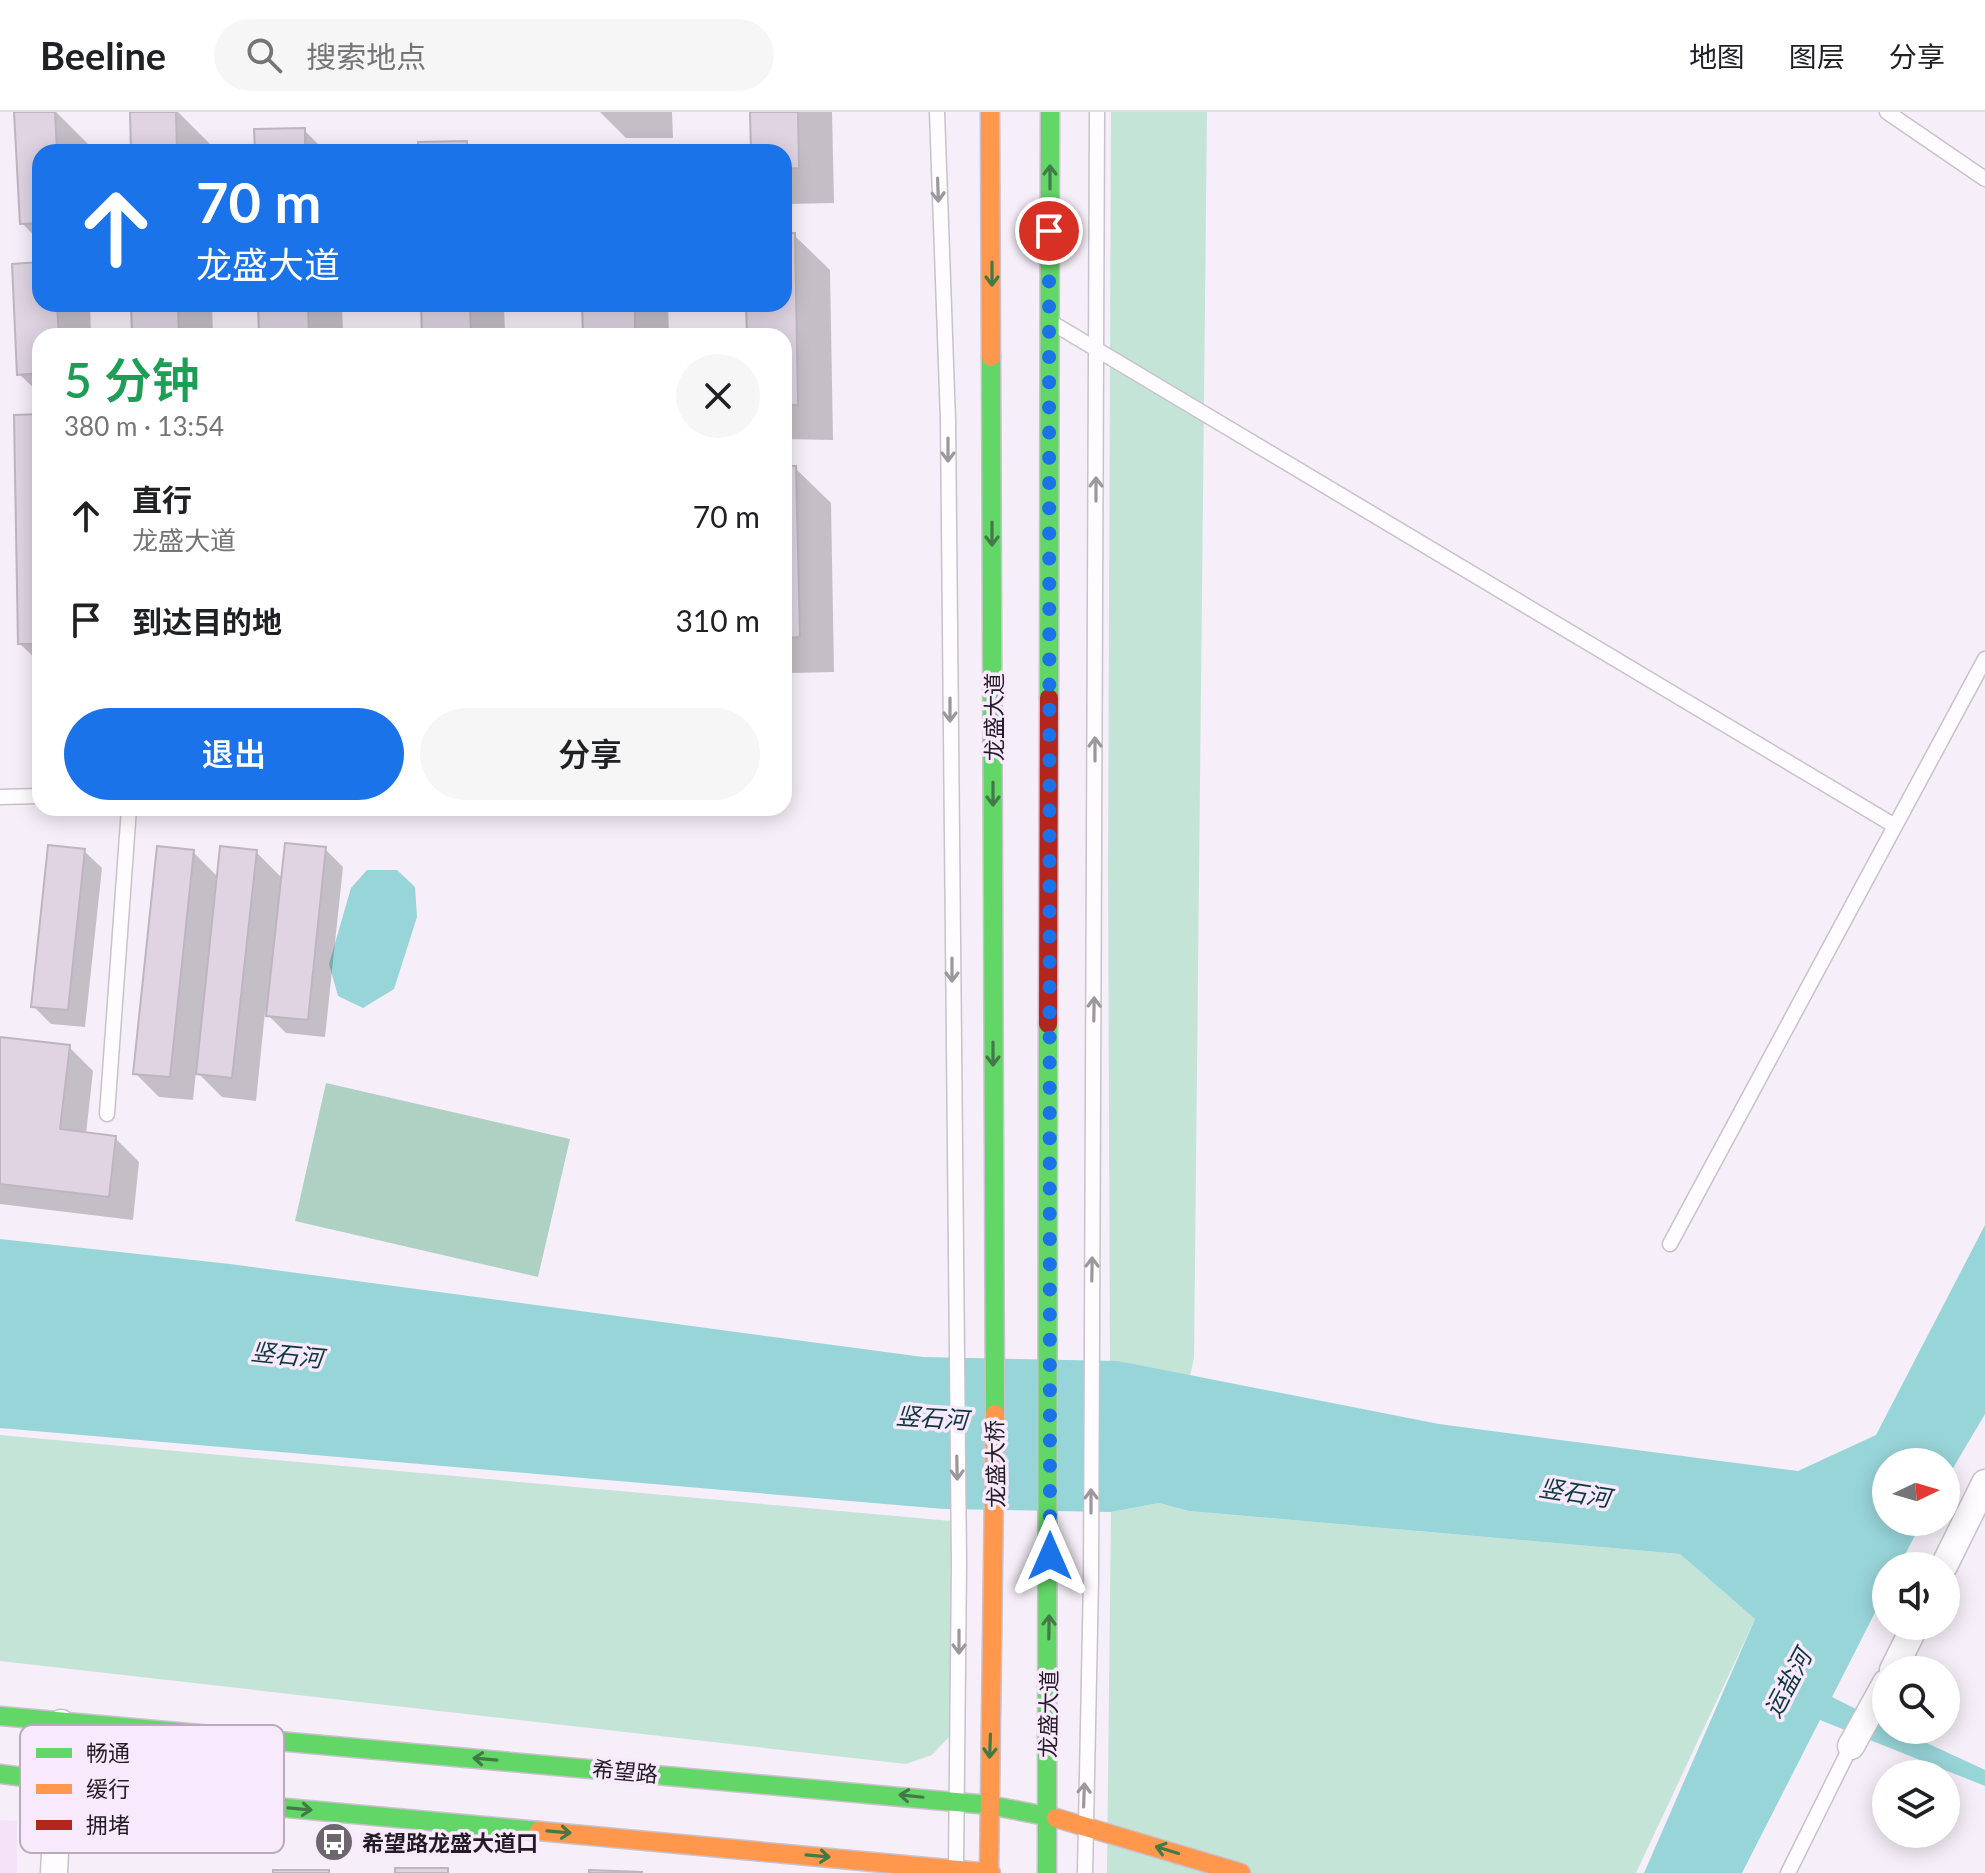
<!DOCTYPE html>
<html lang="zh">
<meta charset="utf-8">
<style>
:root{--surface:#fff;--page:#f6f6f6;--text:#202124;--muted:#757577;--line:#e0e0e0;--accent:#1a73e8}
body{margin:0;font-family:Lato,"Noto Sans SC",sans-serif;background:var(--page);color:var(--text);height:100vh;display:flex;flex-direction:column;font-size:30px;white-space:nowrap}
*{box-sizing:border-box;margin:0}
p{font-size:26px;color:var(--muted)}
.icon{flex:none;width:44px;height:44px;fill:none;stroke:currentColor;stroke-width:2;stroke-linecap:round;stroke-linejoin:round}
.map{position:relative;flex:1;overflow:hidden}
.side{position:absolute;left:32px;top:216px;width:760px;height:488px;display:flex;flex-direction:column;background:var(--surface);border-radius:24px;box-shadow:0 4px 20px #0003}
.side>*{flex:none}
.guide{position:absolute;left:32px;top:32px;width:760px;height:168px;border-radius:24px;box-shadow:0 4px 20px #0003;background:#1a73e8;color:#fff;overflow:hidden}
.needle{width:52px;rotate:85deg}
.buttons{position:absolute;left:1872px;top:1336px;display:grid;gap:16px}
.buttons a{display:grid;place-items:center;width:88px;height:88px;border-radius:50%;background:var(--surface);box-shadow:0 4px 20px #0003;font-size:40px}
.pin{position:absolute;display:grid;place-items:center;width:68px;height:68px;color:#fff;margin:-34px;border:4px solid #fff;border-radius:50%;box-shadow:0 2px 8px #0007}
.me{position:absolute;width:88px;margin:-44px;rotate:0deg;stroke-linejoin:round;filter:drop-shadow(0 0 6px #0008)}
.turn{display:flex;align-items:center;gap:28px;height:168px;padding:0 32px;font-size:36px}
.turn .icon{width:104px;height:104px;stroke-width:2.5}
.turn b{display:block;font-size:56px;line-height:68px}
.round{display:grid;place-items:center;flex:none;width:84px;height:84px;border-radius:42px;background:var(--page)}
.overview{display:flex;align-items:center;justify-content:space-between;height:136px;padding:0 32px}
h1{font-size:48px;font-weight:600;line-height:60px;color:#1e9e55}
.action{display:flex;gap:16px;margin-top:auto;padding:16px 32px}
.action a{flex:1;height:92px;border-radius:48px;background:var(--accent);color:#fff;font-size:32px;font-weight:600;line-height:92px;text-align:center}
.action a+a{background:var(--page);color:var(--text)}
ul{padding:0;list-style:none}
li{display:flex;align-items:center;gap:24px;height:104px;padding:0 32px}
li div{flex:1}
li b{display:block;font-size:30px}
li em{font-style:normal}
header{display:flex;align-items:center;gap:48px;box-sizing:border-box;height:112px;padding:0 40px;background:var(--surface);border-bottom:2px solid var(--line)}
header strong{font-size:38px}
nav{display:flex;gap:44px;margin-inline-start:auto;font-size:28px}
.search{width:560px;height:72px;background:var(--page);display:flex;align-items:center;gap:20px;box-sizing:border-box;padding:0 28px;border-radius:44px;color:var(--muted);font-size:30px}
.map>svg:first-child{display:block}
.built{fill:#f3e2f8}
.green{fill:#c5e4d8}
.forest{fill:#aed1c4}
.water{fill:#98d5d9}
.shadow{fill:#0003}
.building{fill:#e0d4e3;stroke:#bdb5bf;stroke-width:2}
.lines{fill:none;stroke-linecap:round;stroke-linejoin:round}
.lane-casing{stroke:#c9c1cb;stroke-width:17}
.street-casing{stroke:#c9c1cb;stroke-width:29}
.fast-casing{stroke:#c9c1cb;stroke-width:21}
.slow-casing{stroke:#c9c1cb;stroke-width:21}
.jam-casing{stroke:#c9c1cb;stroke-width:21}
.lane{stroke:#fefcfe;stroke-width:14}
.street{stroke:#fefcfe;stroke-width:26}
.fast{stroke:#63d668;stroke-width:18}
.slow{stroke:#ff974d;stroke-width:18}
.jam{stroke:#b3261e;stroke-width:18}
.oneway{stroke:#437946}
.oneway2{stroke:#9b979c}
.route{stroke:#1a73e8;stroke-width:14;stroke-dasharray:0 25.2}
.labels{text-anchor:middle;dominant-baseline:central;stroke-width:7;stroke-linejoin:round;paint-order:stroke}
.street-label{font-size:22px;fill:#231c25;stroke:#f8e9fd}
.poi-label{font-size:22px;font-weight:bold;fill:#231c25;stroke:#f8e9fd;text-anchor:start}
.water-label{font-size:24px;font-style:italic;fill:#0d393a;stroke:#f8e9fd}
.key{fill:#f8e9fd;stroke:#b8acbc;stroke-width:2}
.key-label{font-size:22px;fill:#231c25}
</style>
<header>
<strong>Beeline</strong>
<div class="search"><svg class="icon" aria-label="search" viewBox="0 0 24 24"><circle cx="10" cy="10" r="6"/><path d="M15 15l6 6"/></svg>搜索地点</div>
<nav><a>地图</a><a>图层</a><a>分享</a></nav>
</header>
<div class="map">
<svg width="1985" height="1761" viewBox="0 0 1985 1761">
<rect width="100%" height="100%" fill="#f6eef8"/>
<polygon class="built" points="0,1708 17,1709 17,1761 0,1761"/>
<g class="green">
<polygon points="1111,0 1207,0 1194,1246 1190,1264 1110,1249 1108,758"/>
<polygon points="0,1323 951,1409 950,1624 932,1643 906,1652 0,1549"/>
<polygon points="1159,1391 1189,1399 1680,1442 1755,1507 1636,1761 1107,1761 1111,1400"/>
</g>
<polygon class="forest" points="326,971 570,1027 538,1165 295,1109"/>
<g class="water">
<polygon points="367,758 397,758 415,775 417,805 394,877 363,896 338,884 329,852 351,776"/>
<polygon points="1985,1113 1985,1302 1946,1368 1946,1350 1886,1350 1886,1410 1922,1410 1899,1454 1886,1454 1886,1479 1832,1585 1886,1612 1886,1618 1899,1618 1985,1658 1985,1674 1820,1608 1742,1761 1644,1761 1755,1507 1680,1442 1189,1399 1159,1391 1111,1400 944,1397 0,1316 0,1127 230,1152 923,1245 1118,1249 1439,1312 1798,1359 1876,1323"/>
</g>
<g class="shadow">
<polygon points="16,0 56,0 90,34 90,40 40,40 40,130 22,111"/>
<polygon points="132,0 178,0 210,32 211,40 133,40"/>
<polygon points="600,0 672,0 673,26 626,26"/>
<polygon points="752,0 832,0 834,91 788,92 784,88 784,40 753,40"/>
<polygon points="304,18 326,40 257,40"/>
<polygon points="784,123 794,123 830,158 833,328 784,327 784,224 749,224 748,192 784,192"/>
<polygon points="40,152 40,192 90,192 91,224 40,224 40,282 19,262"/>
<polygon points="133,192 212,192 213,224 134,224"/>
<polygon points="260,192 342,192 343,224 261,224"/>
<polygon points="423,192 504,192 505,224 424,224"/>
<polygon points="584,192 668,192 669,224 585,224"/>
<polygon points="40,304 40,551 20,532"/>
<polygon points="784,356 795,356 831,391 834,560 791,561 784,554"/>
<polygon points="325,737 343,755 325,925 286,921 265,900 256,989 222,985 196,959 193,988 159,985 135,961 193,740 219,766 256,740 283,767"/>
<polygon points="84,739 102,756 85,915 51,912 33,894"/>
<polygon points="0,927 69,935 93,959 86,1022 115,1026 139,1050 133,1108 0,1092"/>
</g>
<g class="building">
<polygon points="14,0 55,0 57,40 40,40 40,111 20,112"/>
<polygon points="130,0 176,0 177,40 131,40"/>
<polygon points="750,0 798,0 799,56 784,57 784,40 751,40"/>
<polygon points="305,16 305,40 255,40 254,17"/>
<polygon points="467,29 467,40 418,40 418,30"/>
<polygon points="784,121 795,121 798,293 784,293 784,224 747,224 746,192 784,192"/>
<polygon points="40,150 40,192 57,192 59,224 40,224 40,261 17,263 12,152"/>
<polygon points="131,192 178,192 179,224 132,224"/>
<polygon points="258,192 308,192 309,224 259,224"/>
<polygon points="421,192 470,192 471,224 422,224"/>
<polygon points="582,192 635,192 635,224 583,224"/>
<polygon points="40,302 40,532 18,532 14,303"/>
<polygon points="784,354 796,354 800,525 784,526"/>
<polygon points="285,731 326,735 308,908 266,904"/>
<polygon points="48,733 85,737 68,898 31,895"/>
<polygon points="157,734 194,738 170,965 133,962"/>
<polygon points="220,734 257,738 232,966 196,962"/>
<polygon points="0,925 70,933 60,1017 116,1024 109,1085 0,1072"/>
<rect x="395" y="1756" width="53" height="5"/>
<rect x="273" y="1758" width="56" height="3"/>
<polygon points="589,1758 642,1760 642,1761 589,1761"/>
</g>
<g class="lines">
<defs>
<g id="lane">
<polyline points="937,0 948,308 959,1452 956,1755"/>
<polyline points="1887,0 1985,67"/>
<polyline points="1054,212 1895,714"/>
<polyline points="0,685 40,684"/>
<polyline points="107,1002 129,696"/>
<polyline points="1670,1132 1985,547"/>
<polyline points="1085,1761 1091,1467 1097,0"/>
<polyline points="1788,1761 1851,1634"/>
</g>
<g id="street">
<polyline points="1944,1454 1985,1371"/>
<polyline points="1893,1558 1915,1514"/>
<polyline points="1851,1634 1886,1571"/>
<polyline points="54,1761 61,1611"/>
</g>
<g id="fast">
<polyline points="991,245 995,1302"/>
<polyline points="1049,586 1050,0"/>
<polyline points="0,1604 989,1693 1056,1706"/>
<polyline points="0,1662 211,1689 539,1719"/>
<polyline points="1047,1761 1048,912"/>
</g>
<g id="slow">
<polyline points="990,0 991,245"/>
<polyline points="1056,1706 1241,1761"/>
<polyline points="539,1719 991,1761"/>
<polyline points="989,1761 995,1302"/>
</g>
<polyline id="jam" points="1048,912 1049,586"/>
</defs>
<use href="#lane" class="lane-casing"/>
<use href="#street" class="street-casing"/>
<use href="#fast" class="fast-casing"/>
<use href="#slow" class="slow-casing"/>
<use href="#jam" class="jam-casing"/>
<use href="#lane" class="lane"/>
<use href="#street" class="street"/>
<use href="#fast" class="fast"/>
<use href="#slow" class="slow"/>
<use href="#jam" class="jam"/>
</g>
<defs><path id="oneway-shaft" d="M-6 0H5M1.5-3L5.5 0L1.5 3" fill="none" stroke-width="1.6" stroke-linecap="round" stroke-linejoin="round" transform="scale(2)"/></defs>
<g class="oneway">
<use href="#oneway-shaft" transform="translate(1050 65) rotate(-90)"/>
<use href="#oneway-shaft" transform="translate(992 162) rotate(90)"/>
<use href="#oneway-shaft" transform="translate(992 422) rotate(90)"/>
<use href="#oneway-shaft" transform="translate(993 682) rotate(90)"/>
<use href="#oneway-shaft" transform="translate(993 942) rotate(90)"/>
<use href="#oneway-shaft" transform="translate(1049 1515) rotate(-89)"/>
<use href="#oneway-shaft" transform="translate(990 1634) rotate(92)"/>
<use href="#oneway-shaft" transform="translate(485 1647) rotate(-175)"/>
<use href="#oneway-shaft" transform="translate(911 1684) rotate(-174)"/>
<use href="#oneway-shaft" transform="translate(300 1697) rotate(5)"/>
<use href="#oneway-shaft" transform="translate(559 1720) rotate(5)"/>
<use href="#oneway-shaft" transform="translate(1167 1738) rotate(-163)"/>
<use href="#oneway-shaft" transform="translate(818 1744) rotate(5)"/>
</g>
<g class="oneway2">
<use href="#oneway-shaft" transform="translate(938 78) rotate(88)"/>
<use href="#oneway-shaft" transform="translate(948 338) rotate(90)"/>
<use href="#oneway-shaft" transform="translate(1096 377) rotate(-90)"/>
<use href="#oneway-shaft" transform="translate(950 598) rotate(90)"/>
<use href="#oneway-shaft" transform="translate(1095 637) rotate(-90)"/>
<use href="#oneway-shaft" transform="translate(952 858) rotate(90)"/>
<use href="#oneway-shaft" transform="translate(1094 897) rotate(-89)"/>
<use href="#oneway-shaft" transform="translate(1092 1157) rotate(-89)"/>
<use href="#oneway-shaft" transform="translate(957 1356) rotate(89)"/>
<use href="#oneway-shaft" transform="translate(1091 1389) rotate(-90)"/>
<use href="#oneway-shaft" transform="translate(959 1530) rotate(90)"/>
<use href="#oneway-shaft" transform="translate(1084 1683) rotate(-88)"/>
</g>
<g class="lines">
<polyline class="route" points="1049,119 1050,1444"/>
</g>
<defs>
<symbol id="bus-disc" viewBox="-11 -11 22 22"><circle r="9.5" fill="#6d666f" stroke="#f8e9fd"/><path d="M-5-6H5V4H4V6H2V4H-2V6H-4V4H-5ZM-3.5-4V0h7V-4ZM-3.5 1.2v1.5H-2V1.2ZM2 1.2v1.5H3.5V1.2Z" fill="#fff"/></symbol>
</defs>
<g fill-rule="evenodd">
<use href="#bus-disc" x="312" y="1708" width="44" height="44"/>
</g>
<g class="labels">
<g class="street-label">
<text transform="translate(993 605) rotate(-90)">龙盛大道</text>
<text transform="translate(995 1352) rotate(-91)">龙盛大桥</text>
<text transform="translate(1048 1602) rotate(-89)">龙盛大道</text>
<text transform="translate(625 1659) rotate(5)">希望路</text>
</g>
<g class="poi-label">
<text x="362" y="1730">希望路龙盛大道口</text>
</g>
<g class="water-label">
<text transform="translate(287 1242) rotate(6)">竖石河</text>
<text transform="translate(932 1305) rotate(4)">竖石河</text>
<text transform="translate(1575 1380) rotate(9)">竖石河</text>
<text transform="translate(1787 1571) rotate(-62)">运盐河</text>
</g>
</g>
<rect x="20" y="1613" width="264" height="128" rx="12" class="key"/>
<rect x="36" y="1636" width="36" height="10" fill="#63d668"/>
<rect x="36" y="1672" width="36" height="10" fill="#ff974d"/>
<rect x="36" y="1708" width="36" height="10" fill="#b3261e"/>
<g class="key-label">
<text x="86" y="1649">畅通</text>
<text x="86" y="1685">缓行</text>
<text x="86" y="1721">拥堵</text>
</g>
</svg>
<div class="buttons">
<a><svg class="needle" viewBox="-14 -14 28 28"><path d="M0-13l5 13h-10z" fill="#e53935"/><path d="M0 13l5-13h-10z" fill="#757577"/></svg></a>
<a><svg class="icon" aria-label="sound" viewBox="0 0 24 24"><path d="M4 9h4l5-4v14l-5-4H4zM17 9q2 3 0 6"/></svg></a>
<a><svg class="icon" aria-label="search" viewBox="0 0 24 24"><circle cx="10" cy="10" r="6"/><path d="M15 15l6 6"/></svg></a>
<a><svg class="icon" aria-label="layers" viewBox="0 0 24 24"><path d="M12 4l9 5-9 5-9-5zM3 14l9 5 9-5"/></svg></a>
</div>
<div class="pin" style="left:1049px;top:119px;background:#d93025"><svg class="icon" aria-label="arrive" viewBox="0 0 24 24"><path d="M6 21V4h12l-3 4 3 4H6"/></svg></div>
<svg class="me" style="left:1050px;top:1444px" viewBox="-20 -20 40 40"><path d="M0-17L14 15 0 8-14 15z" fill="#1a73e8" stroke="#fff" stroke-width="4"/></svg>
<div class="guide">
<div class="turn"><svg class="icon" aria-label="ahead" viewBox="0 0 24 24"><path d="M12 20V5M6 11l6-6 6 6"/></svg><div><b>70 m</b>龙盛大道</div></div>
</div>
<section class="side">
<div class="overview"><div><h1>5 分钟</h1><p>380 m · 13:54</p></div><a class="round"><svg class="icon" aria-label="close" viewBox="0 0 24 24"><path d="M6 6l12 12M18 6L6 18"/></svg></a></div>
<ul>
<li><svg class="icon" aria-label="ahead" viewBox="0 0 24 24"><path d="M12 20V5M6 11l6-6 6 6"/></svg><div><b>直行</b><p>龙盛大道</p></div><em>70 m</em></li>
<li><svg class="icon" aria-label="arrive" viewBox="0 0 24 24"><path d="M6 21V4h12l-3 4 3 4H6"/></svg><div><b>到达目的地</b></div><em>310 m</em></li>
</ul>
<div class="action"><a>退出</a><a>分享</a></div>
</section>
</div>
